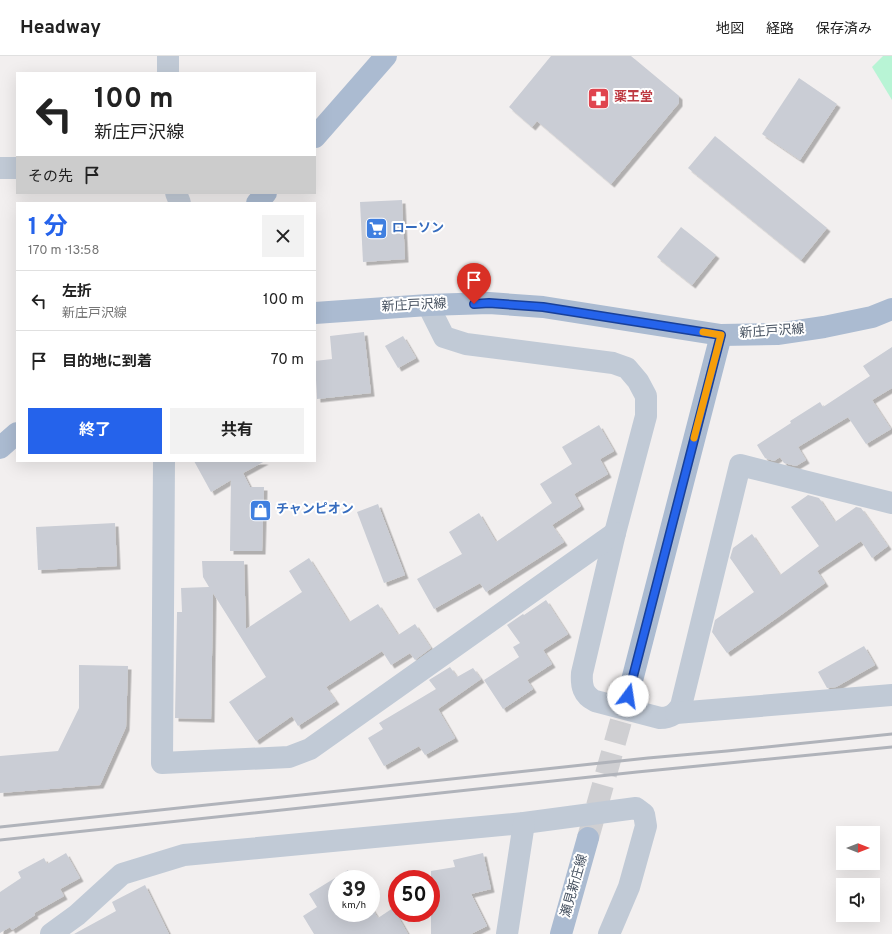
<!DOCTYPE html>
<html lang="ja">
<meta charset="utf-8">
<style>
:root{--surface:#fff;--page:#f2f2f2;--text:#222;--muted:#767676;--line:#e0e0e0;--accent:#2563eb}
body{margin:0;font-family:Overpass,"Noto Sans JP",sans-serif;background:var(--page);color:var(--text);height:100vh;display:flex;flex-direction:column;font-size:15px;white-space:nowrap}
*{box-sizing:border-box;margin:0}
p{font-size:13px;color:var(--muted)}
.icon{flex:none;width:22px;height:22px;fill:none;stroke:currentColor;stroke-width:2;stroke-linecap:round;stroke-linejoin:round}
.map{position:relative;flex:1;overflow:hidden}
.drawer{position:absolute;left:16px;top:146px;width:300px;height:260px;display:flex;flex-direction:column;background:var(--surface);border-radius:0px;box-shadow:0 4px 16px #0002}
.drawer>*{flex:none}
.hud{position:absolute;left:16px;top:16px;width:300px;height:122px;border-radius:0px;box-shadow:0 4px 16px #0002;background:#fff;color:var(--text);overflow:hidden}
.needle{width:26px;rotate:90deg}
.tools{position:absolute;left:836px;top:770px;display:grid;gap:8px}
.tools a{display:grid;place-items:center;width:44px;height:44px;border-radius:0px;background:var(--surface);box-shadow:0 4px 16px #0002;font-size:20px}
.speed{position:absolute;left:328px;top:814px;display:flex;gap:8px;font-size:20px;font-weight:700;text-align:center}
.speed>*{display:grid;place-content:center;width:52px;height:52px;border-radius:50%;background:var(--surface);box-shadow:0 4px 16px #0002;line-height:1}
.speed small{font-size:10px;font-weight:400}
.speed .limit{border:6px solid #d22;background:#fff;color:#111}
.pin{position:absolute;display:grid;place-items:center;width:34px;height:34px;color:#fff;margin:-41px -17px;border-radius:50% 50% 50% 0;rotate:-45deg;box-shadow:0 0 4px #0007}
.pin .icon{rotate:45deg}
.me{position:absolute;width:44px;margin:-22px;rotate:14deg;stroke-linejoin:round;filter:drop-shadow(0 0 3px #0008)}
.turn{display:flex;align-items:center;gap:14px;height:84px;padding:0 12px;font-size:18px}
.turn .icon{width:52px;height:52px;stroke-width:2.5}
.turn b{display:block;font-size:28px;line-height:34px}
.then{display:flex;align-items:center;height:38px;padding:0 12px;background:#0003;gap:8px;font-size:15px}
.round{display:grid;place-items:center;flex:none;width:42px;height:42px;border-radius:0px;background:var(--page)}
.summary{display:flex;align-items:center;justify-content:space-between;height:68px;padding:0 12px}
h1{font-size:24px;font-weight:700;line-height:30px;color:var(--accent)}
.button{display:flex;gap:8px;margin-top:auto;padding:8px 12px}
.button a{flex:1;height:46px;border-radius:0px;background:var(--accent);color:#fff;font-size:16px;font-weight:700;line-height:46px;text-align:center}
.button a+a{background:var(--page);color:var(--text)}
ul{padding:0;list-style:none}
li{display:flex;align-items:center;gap:12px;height:60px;padding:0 12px;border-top:1px solid var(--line)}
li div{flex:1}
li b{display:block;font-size:15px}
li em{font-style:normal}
header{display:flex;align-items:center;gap:24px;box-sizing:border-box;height:56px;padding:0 20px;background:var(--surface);border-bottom:1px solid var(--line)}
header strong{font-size:19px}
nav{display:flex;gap:22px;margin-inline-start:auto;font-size:14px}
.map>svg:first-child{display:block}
.green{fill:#b8f4d5}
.building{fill:#cacdd5;filter:url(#shadow)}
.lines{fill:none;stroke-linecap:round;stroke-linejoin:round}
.major-tunnel{stroke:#cfcfd2;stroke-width:22;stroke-dasharray:22 11;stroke-linecap:butt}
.minor{stroke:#c1cad6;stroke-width:22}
.major{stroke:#abbbd1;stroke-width:22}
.rail{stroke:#b0b3ba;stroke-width:3}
.route-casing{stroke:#184099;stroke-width:10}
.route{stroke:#2563eb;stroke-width:7}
.slow{stroke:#f59e0b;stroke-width:7}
.labels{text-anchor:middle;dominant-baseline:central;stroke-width:4;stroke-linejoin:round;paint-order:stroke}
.health-label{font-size:13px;font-weight:bold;fill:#be3a42;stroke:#fff;text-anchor:start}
.shop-label{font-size:13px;font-weight:bold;fill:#366cbe;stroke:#fff;text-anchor:start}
.street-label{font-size:13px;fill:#45505f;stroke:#fff}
</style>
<header>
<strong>Headway</strong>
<nav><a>地図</a><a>経路</a><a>保存済み</a></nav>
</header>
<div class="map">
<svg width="892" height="878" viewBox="0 0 892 878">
<defs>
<filter id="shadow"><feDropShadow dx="3.5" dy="3.5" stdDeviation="0" flood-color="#0004"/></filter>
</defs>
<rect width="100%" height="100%" fill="#f2efef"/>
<polygon class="green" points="883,0 892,0 892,44 872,11"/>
<g class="building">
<polygon points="551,0 631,0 679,40 679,47 611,128 537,65 532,71 509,51"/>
<polygon points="799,22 837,48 800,104 762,78"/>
<polygon points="715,80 827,172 801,204 688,112"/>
<polygon points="402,144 405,203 363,206 360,146"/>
<polygon points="681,171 716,199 692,229 657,201"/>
<polygon points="364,276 371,337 317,343 315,305 332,303 330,280"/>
<polygon points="403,280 416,302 398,312 385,290"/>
<polygon points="892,291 892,332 872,344 891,373 866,388 848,361 798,391 806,404 796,410 784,407 780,401 774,405 765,402 757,389 791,367 790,365 820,346 823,351 870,320 863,310"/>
<polygon points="599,369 614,395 600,403 608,418 574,438 581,450 552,469 564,486 486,536 480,527 434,553 417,523 462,498 449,476 479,457 496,486 552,447 540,428 572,408 562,391"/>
<polygon points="194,405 265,405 243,417 250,431 264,431 262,495 230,495 231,424 211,436"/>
<polygon points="808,439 819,442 835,466 856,451 861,452 888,490 872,502 861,485 817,515 825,527 781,559 727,597 712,576 715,564 754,536 730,502 733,492 752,478 780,519 819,490 791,451"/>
<polygon points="378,448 405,519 384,527 357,456"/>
<polygon points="115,467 117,510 38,514 36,471"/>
<polygon points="309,502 349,566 378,548 398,579 415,568 431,592 415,604 410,597 391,609 382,595 326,631 336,645 298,670 292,660 256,685 229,646 266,621 213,537 211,663 175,662 177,556 182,556 181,532 209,531 203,521 202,505 244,505 246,573 302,536 289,515"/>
<polygon points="546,544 568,578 543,594 552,608 527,624 533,633 503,653 484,624 519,601 513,591 520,587 507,569 523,558 524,559"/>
<polygon points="864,590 875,609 836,631 827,632 818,616"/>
<polygon points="79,609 128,610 126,671 100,729 0,737 0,700 58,695 79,652"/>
<polygon points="450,611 457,621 473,612 481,623 438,653 455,682 425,699 419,690 384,710 368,682 383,673 379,667 436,633 429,624"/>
<polygon points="66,797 80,822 60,833 64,840 34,857 35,859 12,874 10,871 0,877 0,836 21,822 18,816 44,802 47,808"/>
<polygon points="483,797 491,833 471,838 487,870 471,878 431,878 431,815 455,811 453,804"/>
<polygon points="348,814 353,823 337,823 337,857 371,857 371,851 378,862 393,852 408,878 314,878 303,860 317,851 309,838"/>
<polygon points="145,829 169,878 74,878 116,855 112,846"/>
</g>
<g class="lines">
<polyline class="major-tunnel" points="588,782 628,640"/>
<g class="minor">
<polyline points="168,17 168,0"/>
<polyline points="0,112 17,112"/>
<polyline points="176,137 180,147"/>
<path d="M 428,249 L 444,281 L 466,288 L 613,307 L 627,312 L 638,325 L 646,340 L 646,360 L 615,477 L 582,617 C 581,630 583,639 595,645 L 660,662 C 671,662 675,658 681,650 L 740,409 L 892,447"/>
<polyline points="164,405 162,707 289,701 310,693 615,477"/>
<polyline points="676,657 892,639"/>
<polyline points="51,878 77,859 122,818 184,799 524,767 636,752 644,758 646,770 629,831 609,878"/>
<polyline points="507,878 524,767"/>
</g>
<g class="major">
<polyline points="315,81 386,0"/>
<polyline points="257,147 266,137"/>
<polyline points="315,257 428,249 489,247 543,251 721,279 777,278 824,271 872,261 892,253"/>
<polyline points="0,392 17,377"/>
<polyline points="628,640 721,279"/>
<polyline points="561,878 588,782"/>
</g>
<g class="rail">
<polyline points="0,771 648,702 727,695 892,678"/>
<polyline points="0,784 637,716 892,691"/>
</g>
</g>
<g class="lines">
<defs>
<polyline id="route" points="474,248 489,247 543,251 721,279 628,640"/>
</defs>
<use href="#route" class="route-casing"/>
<use href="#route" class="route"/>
<polyline class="slow" points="694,382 721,279 703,276"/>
</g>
<defs>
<symbol id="pharmacy-square" viewBox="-11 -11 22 22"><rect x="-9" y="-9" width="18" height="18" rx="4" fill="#e0444e" stroke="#fff"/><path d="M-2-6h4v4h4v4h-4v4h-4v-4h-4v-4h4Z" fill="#fff"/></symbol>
<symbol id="supermarket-square" viewBox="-11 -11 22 22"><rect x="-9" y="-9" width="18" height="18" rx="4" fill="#3f7fe0" stroke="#fff"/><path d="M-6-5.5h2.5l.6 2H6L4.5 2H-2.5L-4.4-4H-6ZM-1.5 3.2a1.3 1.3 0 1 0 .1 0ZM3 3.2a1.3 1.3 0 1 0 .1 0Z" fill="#fff"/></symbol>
<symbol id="shop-square" viewBox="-11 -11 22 22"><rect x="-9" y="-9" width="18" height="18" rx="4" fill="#3f7fe0" stroke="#fff"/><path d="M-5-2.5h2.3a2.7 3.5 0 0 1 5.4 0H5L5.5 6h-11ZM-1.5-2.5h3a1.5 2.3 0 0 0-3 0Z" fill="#fff"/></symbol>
</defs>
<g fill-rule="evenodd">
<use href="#pharmacy-square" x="586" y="30" width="25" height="25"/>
<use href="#supermarket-square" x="364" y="160" width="25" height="25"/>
<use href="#shop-square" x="248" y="442" width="25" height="25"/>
</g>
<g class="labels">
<g class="health-label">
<text x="614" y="42">薬王堂</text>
</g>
<g class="shop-label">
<text x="392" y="173">ローソン</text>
<text x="276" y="454">チャンピオン</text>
</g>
<g class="street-label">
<text transform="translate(414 250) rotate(-3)">新庄戸沢線</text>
<text transform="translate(772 276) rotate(-4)">新庄戸沢線</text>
<text transform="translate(575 830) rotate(-74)">瀬見新庄線</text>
</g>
</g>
</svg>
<div class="tools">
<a><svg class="needle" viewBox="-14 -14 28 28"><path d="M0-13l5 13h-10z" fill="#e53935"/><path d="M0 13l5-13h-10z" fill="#767676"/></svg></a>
<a><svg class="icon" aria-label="sound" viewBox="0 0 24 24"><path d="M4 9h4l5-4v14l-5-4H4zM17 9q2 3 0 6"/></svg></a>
</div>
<div class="speed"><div>39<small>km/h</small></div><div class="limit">50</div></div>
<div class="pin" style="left:474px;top:248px;background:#d93025"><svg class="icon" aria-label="arrive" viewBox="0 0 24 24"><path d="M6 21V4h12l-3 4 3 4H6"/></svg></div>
<svg class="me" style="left:628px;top:640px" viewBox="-20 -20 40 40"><circle r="19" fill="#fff"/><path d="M0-13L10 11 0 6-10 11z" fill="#2563eb"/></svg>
<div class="hud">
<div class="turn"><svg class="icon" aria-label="left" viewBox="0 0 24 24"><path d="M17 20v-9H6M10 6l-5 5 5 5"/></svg><div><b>100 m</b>新庄戸沢線</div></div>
<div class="then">その先<svg class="icon" aria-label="arrive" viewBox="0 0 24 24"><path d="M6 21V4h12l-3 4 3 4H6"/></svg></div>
</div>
<section class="drawer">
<div class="summary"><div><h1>1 分</h1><p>170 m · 13:58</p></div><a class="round"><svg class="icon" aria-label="close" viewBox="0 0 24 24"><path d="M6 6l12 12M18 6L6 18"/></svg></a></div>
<ul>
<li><svg class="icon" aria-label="left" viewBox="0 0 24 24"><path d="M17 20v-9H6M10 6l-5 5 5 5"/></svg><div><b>左折</b><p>新庄戸沢線</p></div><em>100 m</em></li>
<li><svg class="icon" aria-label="arrive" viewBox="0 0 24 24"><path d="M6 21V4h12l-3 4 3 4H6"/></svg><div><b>目的地に到着</b></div><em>70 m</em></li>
</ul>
<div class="button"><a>終了</a><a>共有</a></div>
</section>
</div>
